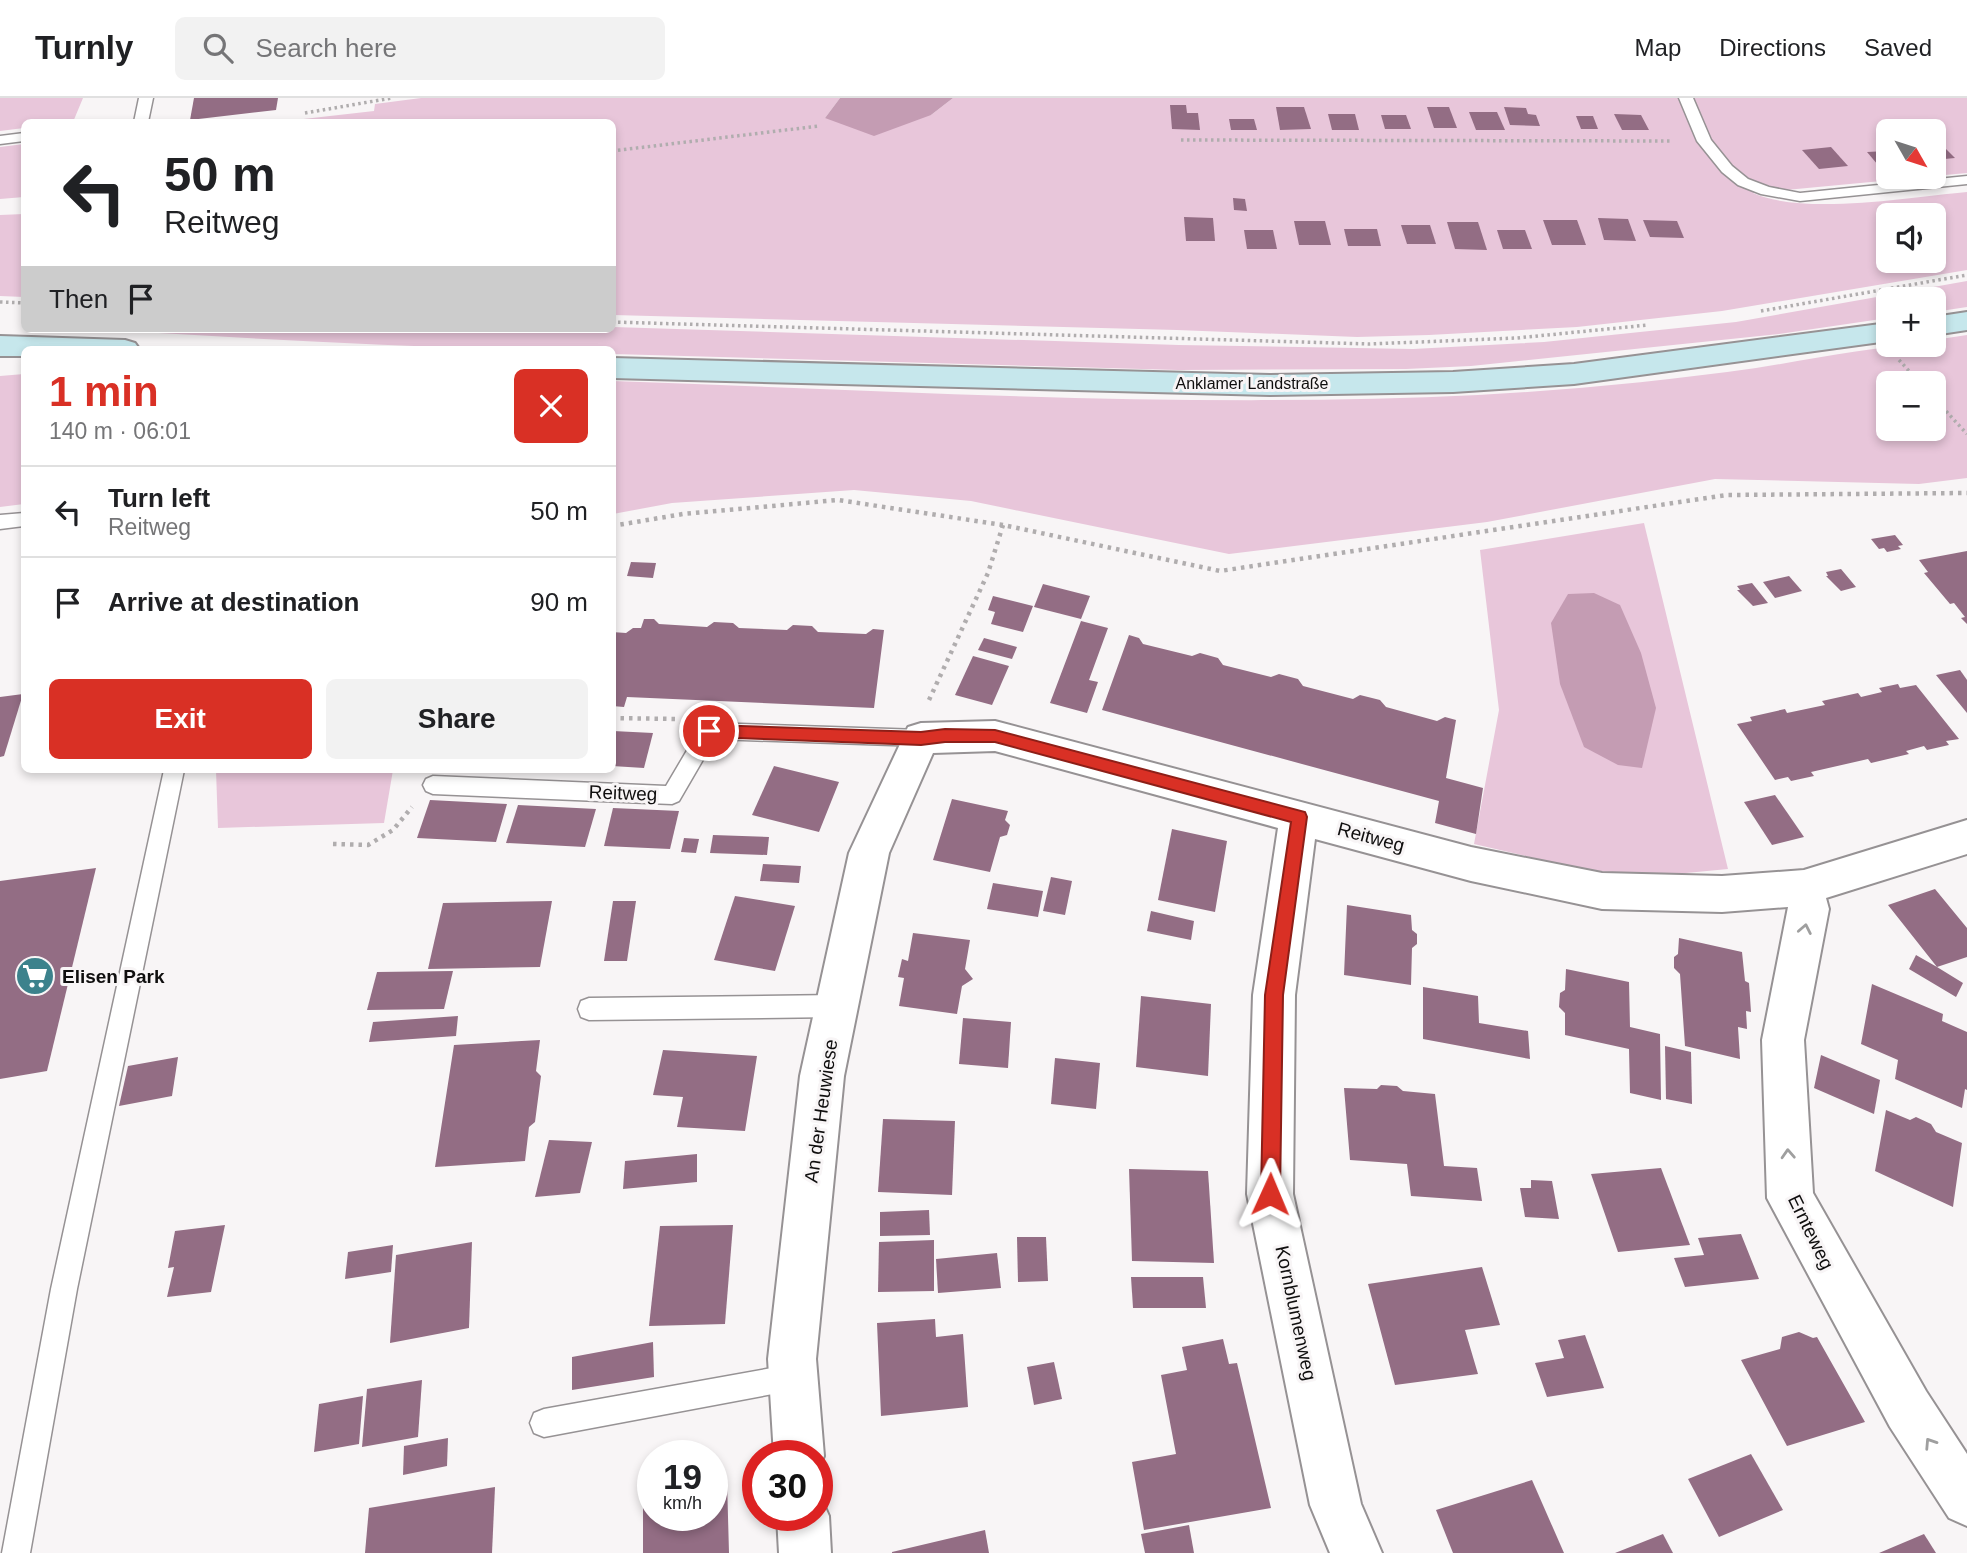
<!DOCTYPE html>
<meta charset="utf-8">
<style>
:root{--surface:#fff;--page:#f2f2f2;--text:#202124;--muted:#757577;--line:#e0e0e0;--accent:#d93025}
body{margin:0;font-family:Arial,sans-serif;background:var(--page);color:var(--text);height:100vh;display:flex;flex-direction:column;font-size:26px;white-space:nowrap}
*{box-sizing:border-box;margin:0}
p{font-size:23px;color:var(--muted)}
.icon{flex:none;width:38px;height:38px;fill:none;stroke:currentColor;stroke-width:2;stroke-linecap:round;stroke-linejoin:round}
.map{position:relative;flex:1;overflow:hidden}
.side{position:absolute;left:21px;top:248px;width:595px;height:427px;display:flex;flex-direction:column;background:var(--surface);border-radius:10px;box-shadow:0 4px 10px #0003}
.side>*{flex:none}
.guide{position:absolute;left:21px;top:21px;width:595px;height:214px;border-radius:10px;box-shadow:0 4px 10px #0003;background:#fff;color:var(--text);overflow:hidden}
.needle{width:46px;rotate:129deg}
.fabs{position:absolute;left:1876px;top:21px;display:grid;gap:14px}
.fabs a{display:grid;place-items:center;width:70px;height:70px;border-radius:10px;background:var(--surface);box-shadow:0 4px 10px #0003;font-size:35px}
.speed{position:absolute;left:637px;top:1342px;display:flex;gap:14px;font-size:35px;font-weight:700;text-align:center}
.speed>*{display:grid;place-content:center;width:91px;height:91px;border-radius:50%;background:var(--surface);box-shadow:0 4px 10px #0003;line-height:1}
.speed small{font-size:18px;font-weight:400}
.speed .limit{border:10px solid #d22;background:#fff;color:#111}
.pin{position:absolute;display:grid;place-items:center;width:60px;height:60px;color:#fff;margin:-30px;border:4px solid #fff;border-radius:50%;box-shadow:0 2px 7px #0007}
.me{position:absolute;width:77px;margin:-38px;rotate:1deg;stroke-linejoin:round;filter:drop-shadow(0 0 5px #0008)}
.turn{display:flex;align-items:center;gap:24px;height:147px;padding:0 28px;font-size:32px}
.turn .icon{width:91px;height:91px;stroke-width:2.5}
.turn b{display:block;font-size:49px;line-height:60px}
.then{display:flex;align-items:center;height:66px;padding:0 28px;background:#0003;gap:14px;font-size:26px}
.round{display:grid;place-items:center;flex:none;width:74px;height:74px;border-radius:10px;background:var(--page)}
.overview{display:flex;align-items:center;justify-content:space-between;height:119px;padding:0 28px}
h1{font-size:42px;font-weight:700;line-height:52px;color:var(--accent)}
.cta{display:flex;gap:14px;margin-top:auto;padding:14px 28px}
.cta a{flex:1;height:80px;border-radius:10px;background:var(--accent);color:#fff;font-size:28px;font-weight:700;line-height:80px;text-align:center}
.cta a+a{background:var(--page);color:var(--text)}
ul{padding:0;list-style:none}
li{display:flex;align-items:center;gap:21px;height:91px;padding:0 28px;border-top:2px solid var(--line)}
li div{flex:1}
li b{display:block;font-size:26px}
li em{font-style:normal}
header{display:flex;align-items:center;gap:42px;box-sizing:border-box;height:98px;padding:0 35px;background:var(--surface);border-bottom:2px solid var(--line)}
header strong{font-size:33px}
nav{display:flex;gap:38px;margin-inline-start:auto;font-size:24px}
.search{width:490px;height:63px;background:var(--page);display:flex;align-items:center;gap:18px;box-sizing:border-box;padding:0 24px;border-radius:10px;color:var(--muted);font-size:26px}
.map>svg:first-child{display:block}
.green{fill:#e8c6da;fill-rule:evenodd}
.water{fill:#c49cb3}
.building{fill:#936d84}
.lines{fill:none;stroke-linecap:round;stroke-linejoin:round}
.lane-casing{stroke:#969294;stroke-width:3}
.street-casing{stroke:#969294;stroke-width:4}
.secondary-casing{stroke:#969294;stroke-width:4}
.path-far1{stroke:#b0adae;stroke-width:3.5;stroke-dasharray:2.5 3.5;stroke-linecap:butt}
.path{stroke:#b0adae;stroke-width:4.5;stroke-dasharray:3.5 5;stroke-linecap:butt}
.lane{fill:#fff;fill-rule:evenodd}
.street{fill:#fff;fill-rule:evenodd}
.secondary{fill:#c6e7ec;fill-rule:evenodd}
.oneway{stroke:#9f9f9f}
.route{fill:#d93025;stroke:#8d1f18;stroke-width:2}
.labels{text-anchor:middle;dominant-baseline:central;stroke-width:6;stroke-linejoin:round;paint-order:stroke}
.far-street-label{font-size:16px;fill:#0f0e0e;stroke:#f8f5f6}
.street-label{font-size:19px;fill:#0f0e0e;stroke:#f8f5f6}
.poi-label{font-size:19px;font-weight:bold;fill:#0f0e0e;stroke:#f8f5f6;text-anchor:start}
</style>
<header>
<strong>Turnly</strong>
<div class="search"><svg class="icon" aria-label="search" viewBox="0 0 24 24"><circle cx="10" cy="10" r="6"/><path d="M15 15l6 6"/></svg>Search here</div>
<nav><a>Map</a><a>Directions</a><a>Saved</a></nav>
</header>
<div class="map">
<svg width="1967" height="1455" viewBox="0 0 1967 1455">
<rect width="100%" height="100%" fill="#f8f5f6"/>
<g class="green">
<polygon points="0,0 83,0 73,24 24,24 24,30 0,33"/>
<path d="M 421,0 L 840,0 L 825,20 L 931,17 L 953,0 L 1967,0 L 1967,75 L 1934,78 L 1934,33 L 1888,33 L 1888,79 L 1924,79 L 1753,95 C 1804,118 1909,99 1967,94 L 1967,172 L 1722,213 L 1577,229 L 1429,237 L 1357,239 L 1177,232 L 613,217 L 612,24 L 277,24 L 374,13 L 375,6 ZM 1888,117 L 1934,117 L 1934,163 L 1888,163 Z"/>
<polygon points="24,46 24,99 0,101 0,49"/>
<polygon points="24,116 24,199 0,198 0,117"/>
<path d="M 1967,183 L 1967,209 L 1934,214 L 1934,201 L 1888,201 L 1888,220 L 1779,236 L 1471,268 L 1406,271 L 1178,272 L 613,256 L 612,252 C 437,252 263,241 88,231 L 613,229 L 1179,247 L 1413,251 L 1544,244 L 1736,224 Z"/>
<path d="M 1967,237 L 1967,380 L 1919,386 L 1715,381 L 1487,424 L 1229,456 L 971,403 L 854,392 L 672,405 L 613,416 L 613,283 C 901,293 1189,311 1478,297 C 1571,292 1664,283 1756,270 C 1815,261 1874,247 1934,247 L 1934,242 ZM 1934,285 L 1934,331 L 1888,331 L 1888,285 Z"/>
<polygon points="24,276 24,406 0,409 0,278"/>
<polygon points="1644,425 1728,771 1665,777 1590,773 1474,746 1499,612 1480,452"/>
<polygon points="216,672 393,672 384,725 218,730"/>
</g>
<g class="water">
<polygon points="840,0 953,0 931,17 874,38 825,20"/>
<polygon points="1594,495 1620,507 1641,555 1656,610 1642,670 1618,667 1584,649 1560,586 1551,525 1568,496"/>
</g>
<g class="building">
<polygon points="194,0 278,0 276,12 190,22"/>
<polygon points="1170,7 1186,7 1187,15 1198,15 1200,32 1172,31"/>
<polygon points="1276,9 1304,9 1311,31 1280,32"/>
<polygon points="1427,9 1449,9 1457,30 1434,30"/>
<polygon points="1504,9 1526,10 1528,16 1536,17 1540,28 1510,27"/>
<polygon points="1469,14 1497,14 1505,32 1476,32"/>
<polygon points="1328,16 1355,16 1359,32 1332,32"/>
<polygon points="1614,16 1641,17 1649,32 1622,32"/>
<polygon points="1381,17 1406,17 1411,31 1385,31"/>
<polygon points="1576,18 1593,18 1598,31 1581,31"/>
<polygon points="1229,21 1254,21 1257,32 1231,32"/>
<polygon points="1934,46 1941,46 1955,60 1934,62"/>
<polygon points="1831,49 1848,68 1819,71 1802,52"/>
<polygon points="1887,53 1888,67 1878,67 1867,54"/>
<polygon points="1233,100 1245,101 1247,113 1234,112"/>
<polygon points="1184,119 1213,120 1215,143 1186,143"/>
<polygon points="1598,120 1628,121 1636,143 1604,142"/>
<polygon points="1543,122 1577,122 1586,147 1552,147"/>
<polygon points="1643,122 1677,123 1684,140 1650,139"/>
<polygon points="1294,123 1325,123 1331,147 1299,147"/>
<polygon points="1447,124 1478,124 1487,152 1455,151"/>
<polygon points="1401,127 1430,127 1436,146 1407,146"/>
<polygon points="1344,131 1377,131 1381,148 1348,148"/>
<polygon points="1244,132 1273,132 1277,151 1247,151"/>
<polygon points="1497,132 1525,132 1532,151 1503,151"/>
<polygon points="1895,437 1903,447 1898,448 1901,451 1887,454 1884,450 1879,451 1871,441"/>
<polygon points="1967,453 1967,526 1961,520 1965,519 1954,505 1950,506 1924,475 1928,474 1919,462"/>
<polygon points="631,464 656,465 653,480 627,478"/>
<polygon points="1841,471 1856,489 1841,493 1826,478 1828,478 1826,474"/>
<polygon points="1789,478 1802,493 1775,500 1763,484"/>
<polygon points="1752,485 1768,505 1753,508 1737,492 1740,492 1737,488"/>
<polygon points="1043,486 1090,498 1081,521 1034,509"/>
<polygon points="993,498 1033,508 1023,534 991,526 995,514 988,512"/>
<polygon points="644,521 654,521 659,526 707,529 714,524 733,525 739,530 787,532 793,527 812,528 818,534 866,536 873,531 884,532 874,610 627,599 624,609 612,608 612,534 626,535 633,530 641,530"/>
<polygon points="1081,523 1108,530 1089,582 1098,584 1087,615 1050,605"/>
<polygon points="1129,537 1139,540 1143,546 1192,558 1200,555 1218,560 1223,567 1271,579 1279,576 1298,581 1303,588 1353,601 1360,597 1380,602 1386,609 1437,623 1445,619 1456,622 1446,680 1483,690 1476,736 1435,725 1439,703 1102,612"/>
<polygon points="984,540 1017,549 1012,561 978,552"/>
<polygon points="973,558 1009,568 992,607 955,597"/>
<polygon points="1960,572 1967,582 1967,615 1936,577"/>
<polygon points="1898,586 1900,590 1916,587 1959,641 1946,643 1949,647 1927,652 1924,648 1906,653 1909,656 1871,665 1868,661 1811,674 1814,678 1791,683 1788,679 1775,682 1737,626 1752,623 1750,619 1785,611 1787,615 1825,607 1822,603 1858,595 1861,599 1882,594 1879,590"/>
<polygon points="23,596 4,658 0,659 0,599"/>
<polygon points="613,633 653,635 644,670 612,668"/>
<polygon points="774,668 839,684 819,734 752,717"/>
<polygon points="1775,697 1804,739 1772,747 1744,704"/>
<polygon points="952,701 1008,713 1005,722 1010,727 1007,737 1000,739 990,774 933,762"/>
<polygon points="430,702 507,706 496,744 417,740"/>
<polygon points="518,707 596,711 585,749 506,745"/>
<polygon points="613,710 679,713 670,751 604,748"/>
<polygon points="1172,731 1227,743 1215,814 1158,802"/>
<polygon points="713,737 769,739 767,757 710,755"/>
<polygon points="684,740 699,741 696,755 681,754"/>
<polygon points="763,766 801,768 799,785 760,783"/>
<polygon points="96,770 47,973 0,981 0,783"/>
<polygon points="1051,779 1072,783 1065,817 1043,813"/>
<polygon points="993,785 1043,793 1038,819 987,811"/>
<polygon points="1935,791 1967,830 1967,859 1937,869 1963,885 1956,899 1909,871 1916,857 1937,869 1888,807"/>
<polygon points="735,798 795,808 775,873 714,862"/>
<polygon points="552,803 540,869 428,871 443,805"/>
<polygon points="613,803 636,803 627,863 604,863"/>
<polygon points="1347,807 1411,817 1412,832 1417,836 1417,846 1412,850 1411,887 1344,877"/>
<polygon points="1151,813 1194,823 1191,842 1147,833"/>
<polygon points="913,835 970,842 965,871 973,881 962,888 957,916 899,908 904,880 898,879 902,861 908,863"/>
<polygon points="1679,840 1742,854 1745,883 1749,885 1751,914 1746,913 1747,931 1738,929 1740,961 1685,948 1680,876 1674,870 1674,859 1678,856"/>
<polygon points="1566,871 1629,884 1630,929 1660,936 1661,1002 1630,995 1629,951 1565,937 1565,915 1559,909 1560,895 1565,892"/>
<polygon points="453,873 444,911 367,912 377,874"/>
<polygon points="1872,886 1943,916 1942,923 1967,934 1967,992 1965,991 1962,1010 1895,981 1898,962 1861,946"/>
<polygon points="1423,889 1478,898 1479,925 1528,933 1530,961 1423,941"/>
<polygon points="1141,898 1211,906 1208,978 1136,969"/>
<polygon points="458,918 456,938 369,944 373,924"/>
<polygon points="963,920 1011,924 1008,970 959,966"/>
<polygon points="540,942 536,973 541,978 535,1024 529,1029 525,1063 435,1069 454,947"/>
<polygon points="1665,948 1691,954 1692,1006 1666,1001"/>
<polygon points="663,952 757,958 745,1033 677,1029 683,999 653,997"/>
<polygon points="1821,957 1880,982 1874,1016 1814,990"/>
<polygon points="178,959 172,998 119,1008 128,968"/>
<polygon points="1055,960 1100,965 1096,1011 1051,1006"/>
<polygon points="1381,987 1397,988 1403,993 1435,996 1444,1068 1477,1070 1482,1103 1411,1098 1407,1066 1350,1062 1344,990 1377,991"/>
<polygon points="1886,1012 1910,1022 1916,1019 1931,1026 1936,1034 1962,1045 1953,1109 1875,1073"/>
<polygon points="883,1021 955,1023 952,1097 878,1094"/>
<polygon points="549,1042 592,1044 580,1095 535,1099"/>
<polygon points="697,1056 697,1084 623,1091 625,1063"/>
<polygon points="1661,1070 1690,1147 1618,1154 1591,1076"/>
<polygon points="1129,1071 1208,1073 1214,1165 1132,1163"/>
<polygon points="1531,1082 1552,1083 1559,1121 1525,1119 1520,1090 1531,1090"/>
<polygon points="929,1112 930,1137 880,1138 880,1114"/>
<polygon points="225,1127 211,1194 167,1199 174,1169 168,1170 175,1133"/>
<polygon points="733,1127 725,1226 649,1228 660,1128"/>
<polygon points="1741,1136 1759,1181 1685,1189 1674,1160 1704,1157 1698,1140"/>
<polygon points="1017,1139 1046,1139 1048,1183 1018,1184"/>
<polygon points="934,1142 934,1193 878,1194 879,1144"/>
<polygon points="472,1144 469,1230 390,1245 396,1157"/>
<polygon points="393,1147 391,1174 345,1181 348,1154"/>
<polygon points="997,1155 1001,1190 938,1195 936,1161"/>
<polygon points="1482,1169 1500,1227 1465,1232 1478,1276 1395,1287 1368,1186"/>
<polygon points="1131,1179 1203,1179 1206,1210 1133,1210"/>
<polygon points="935,1221 936,1239 963,1236 968,1309 881,1318 877,1225"/>
<polygon points="1799,1234 1813,1240 1817,1239 1865,1324 1787,1348 1741,1262 1780,1251 1782,1239"/>
<polygon points="1585,1237 1604,1290 1547,1299 1535,1265 1564,1260 1558,1242"/>
<polygon points="1223,1241 1229,1266 1237,1265 1271,1410 1144,1432 1132,1364 1176,1356 1161,1277 1187,1272 1182,1249"/>
<polygon points="653,1244 654,1279 572,1292 572,1259"/>
<polygon points="1054,1264 1062,1301 1034,1307 1027,1269"/>
<polygon points="422,1282 418,1339 362,1349 367,1291"/>
<polygon points="363,1298 359,1346 314,1354 319,1306"/>
<polygon points="448,1340 447,1368 403,1377 404,1348"/>
<polygon points="1751,1356 1783,1412 1719,1439 1688,1381"/>
<polygon points="727,1382 729,1455 643,1455 643,1396 653,1394 653,1418 712,1418 712,1385"/>
<polygon points="1532,1382 1564,1455 1453,1455 1436,1412"/>
<polygon points="495,1389 492,1455 365,1455 369,1410"/>
<polygon points="1189,1427 1194,1455 1145,1455 1141,1436"/>
<polygon points="985,1432 989,1455 892,1455 892,1454"/>
<polygon points="1663,1436 1673,1455 1615,1455"/>
<polygon points="1924,1436 1936,1455 1879,1455"/>
</g>
<g class="lines">
<defs>
<g id="lane">
<polygon points="139,0 153,0 148,24 134,24"/>
<polygon points="1679,0 1693,0 1711,42 1732,68 1748,81 1769,89 1800,95 1967,78 1967,86 1800,103 1761,96 1738,87 1722,74 1697,43"/>
<polygon points="24,35 24,43 0,46 0,38"/>
<polygon points="24,415 24,428 0,431 0,417"/>
<polygon points="709,625 921,632 928,634 931,640 928,646 921,648 715,641 679,703 672,706 433,696 426,693 423,687 426,681 433,678 666,688 702,627"/>
<polygon points="164,672 184,672 77,1191 30,1455 2,1455 51,1191"/>
<polygon points="837,897 845,900 848,908 845,916 837,919 589,922 581,919 578,911 581,903 589,900"/>
<polygon points="794,1266 803,1270 807,1279 803,1288 794,1292 544,1339 534,1335 530,1325 534,1315 544,1311"/>
</g>
<g id="street">
<polygon points="995,623 1471,749 1602,775 1722,778 1804,772 1967,722 1967,756 1826,800 1829,811 1804,942 1813,1095 1926,1293 1967,1356 1967,1428 1949,1420 1890,1329 1767,1100 1762,942 1788,809 1722,814 1602,811 1471,783 1315,741 1295,897 1293,1096 1361,1406 1382,1455 1330,1455 1310,1407 1247,1096 1253,897 1278,730 995,653 933,655 889,755 844,978 816,1261 824,1358 817,1375 817,1358 774,1358 768,1261 800,978 849,755 908,629 921,625"/>
<polygon points="817,1398 821,1400 829,1418 831,1455 779,1455 777,1418 817,1418"/>
</g>
<g id="secondary">
<polygon points="1967,214 1967,232 1934,237 1934,219"/>
<polygon points="1888,225 1888,243 1574,286 1453,294 1270,297 612,280 612,260 1270,277 1453,274 1574,266"/>
<polygon points="0,238 125,242 135,245 140,252 24,252 24,258 0,258"/>
</g>
</defs>
<use href="#lane" class="lane-casing"/>
<use href="#street" class="street-casing"/>
<use href="#secondary" class="secondary-casing"/>
<g class="path-far1">
<polyline points="305,15 392,0"/>
<polyline points="1181,42 1671,43"/>
<polyline points="612,53 819,28"/>
<polyline points="0,204 24,205"/>
<polyline points="1761,213 1967,177"/>
<polyline points="612,224 1370,246 1517,240 1648,227"/>
<polyline points="1899,262 1920,285"/>
<polyline points="1934,300 1967,336"/>
</g>
<g class="path">
<polyline points="612,428 683,416 838,402 1003,427 1220,473 1727,397 1967,395"/>
<polyline points="929,602 988,475 1003,427"/>
<polyline points="612,620 676,621"/>
<polyline points="333,746 368,747 393,732 412,709"/>
</g>
<use href="#lane" class="lane"/>
<use href="#street" class="street"/>
<use href="#secondary" class="secondary"/>
</g>
<defs><path id="oneway-chevron" d="M-2-3.5L2.5 0L-2 3.5" fill="none" stroke-width="1.6" stroke-linecap="round" stroke-linejoin="round" transform="scale(1.75)"/></defs>
<g class="oneway">
<use href="#oneway-chevron" transform="translate(1805 831) rotate(-79)"/>
<use href="#oneway-chevron" transform="translate(1788 1056) rotate(-93)"/>
<use href="#oneway-chevron" transform="translate(1930 1345) rotate(-123)"/>
</g>
<polygon class="route" points="709,627 921,634 945,631 995,632 1305,714 1307,719 1283,897 1280,1096 1277,1103 1270,1106 1264,1103 1261,1096 1265,897 1291,724 995,644 945,644 921,647 709,639 702,633"/>
<defs>
<symbol id="supermarket-disc" viewBox="-11 -11 22 22"><circle r="9.5" fill="#3c828c" stroke="#f8f5f6"/><path d="M-6-5.5h2.5l.6 2H6L4.5 2H-2.5L-4.4-4H-6ZM-1.5 3.2a1.3 1.3 0 1 0 .1 0ZM3 3.2a1.3 1.3 0 1 0 .1 0Z" fill="#fff"/></symbol>
</defs>
<g fill-rule="evenodd">
<use href="#supermarket-disc" x="13" y="856" width="44" height="44"/>
</g>
<g class="labels">
<g class="far-street-label">
<text x="1252" y="285">Anklamer Landstraße</text>
</g>
<g class="street-label">
<text transform="translate(623 695) rotate(2)">Reitweg</text>
<text transform="translate(1371 739) rotate(15)">Reitweg</text>
<text transform="translate(821 1013) rotate(-82)">An der Heuwiese</text>
<text transform="translate(1811 1134) rotate(64)">Ernteweg</text>
<text transform="translate(1296 1215) rotate(78)">Kornblumenweg</text>
</g>
<g class="poi-label">
<text x="62" y="878">Elisen Park</text>
</g>
</g>
</svg>
<div class="fabs">
<a><svg class="needle" viewBox="-14 -14 28 28"><path d="M0-13l5 13h-10z" fill="#e53935"/><path d="M0 13l5-13h-10z" fill="#757577"/></svg></a>
<a><svg class="icon" aria-label="sound" viewBox="0 0 24 24"><path d="M4 9h4l5-4v14l-5-4H4zM17 9q2 3 0 6"/></svg></a>
<a>+</a>
<a>−</a>
</div>
<div class="speed"><div>19<small>km/h</small></div><div class="limit">30</div></div>
<div class="pin" style="left:709px;top:633px;background:#d93025"><svg class="icon" aria-label="arrive" viewBox="0 0 24 24"><path d="M6 21V4h12l-3 4 3 4H6"/></svg></div>
<svg class="me" style="left:1270px;top:1096px" viewBox="-20 -20 40 40"><path d="M0-17L14 15 0 8-14 15z" fill="#d93025" stroke="#fff" stroke-width="4"/></svg>
<div class="guide">
<div class="turn"><svg class="icon" aria-label="left" viewBox="0 0 24 24"><path d="M17 20v-9H6M10 6l-5 5 5 5"/></svg><div><b>50 m</b>Reitweg</div></div>
<div class="then">Then<svg class="icon" aria-label="arrive" viewBox="0 0 24 24"><path d="M6 21V4h12l-3 4 3 4H6"/></svg></div>
</div>
<section class="side">
<div class="overview"><div><h1>1 min</h1><p>140 m · 06:01</p></div><a class="round" style="background:#d93025;color:#fff"><svg class="icon" aria-label="close" viewBox="0 0 24 24"><path d="M6 6l12 12M18 6L6 18"/></svg></a></div>
<ul>
<li><svg class="icon" aria-label="left" viewBox="0 0 24 24"><path d="M17 20v-9H6M10 6l-5 5 5 5"/></svg><div><b>Turn left</b><p>Reitweg</p></div><em>50 m</em></li>
<li><svg class="icon" aria-label="arrive" viewBox="0 0 24 24"><path d="M6 21V4h12l-3 4 3 4H6"/></svg><div><b>Arrive at destination</b></div><em>90 m</em></li>
</ul>
<div class="cta"><a>Exit</a><a>Share</a></div>
</section>
</div>
